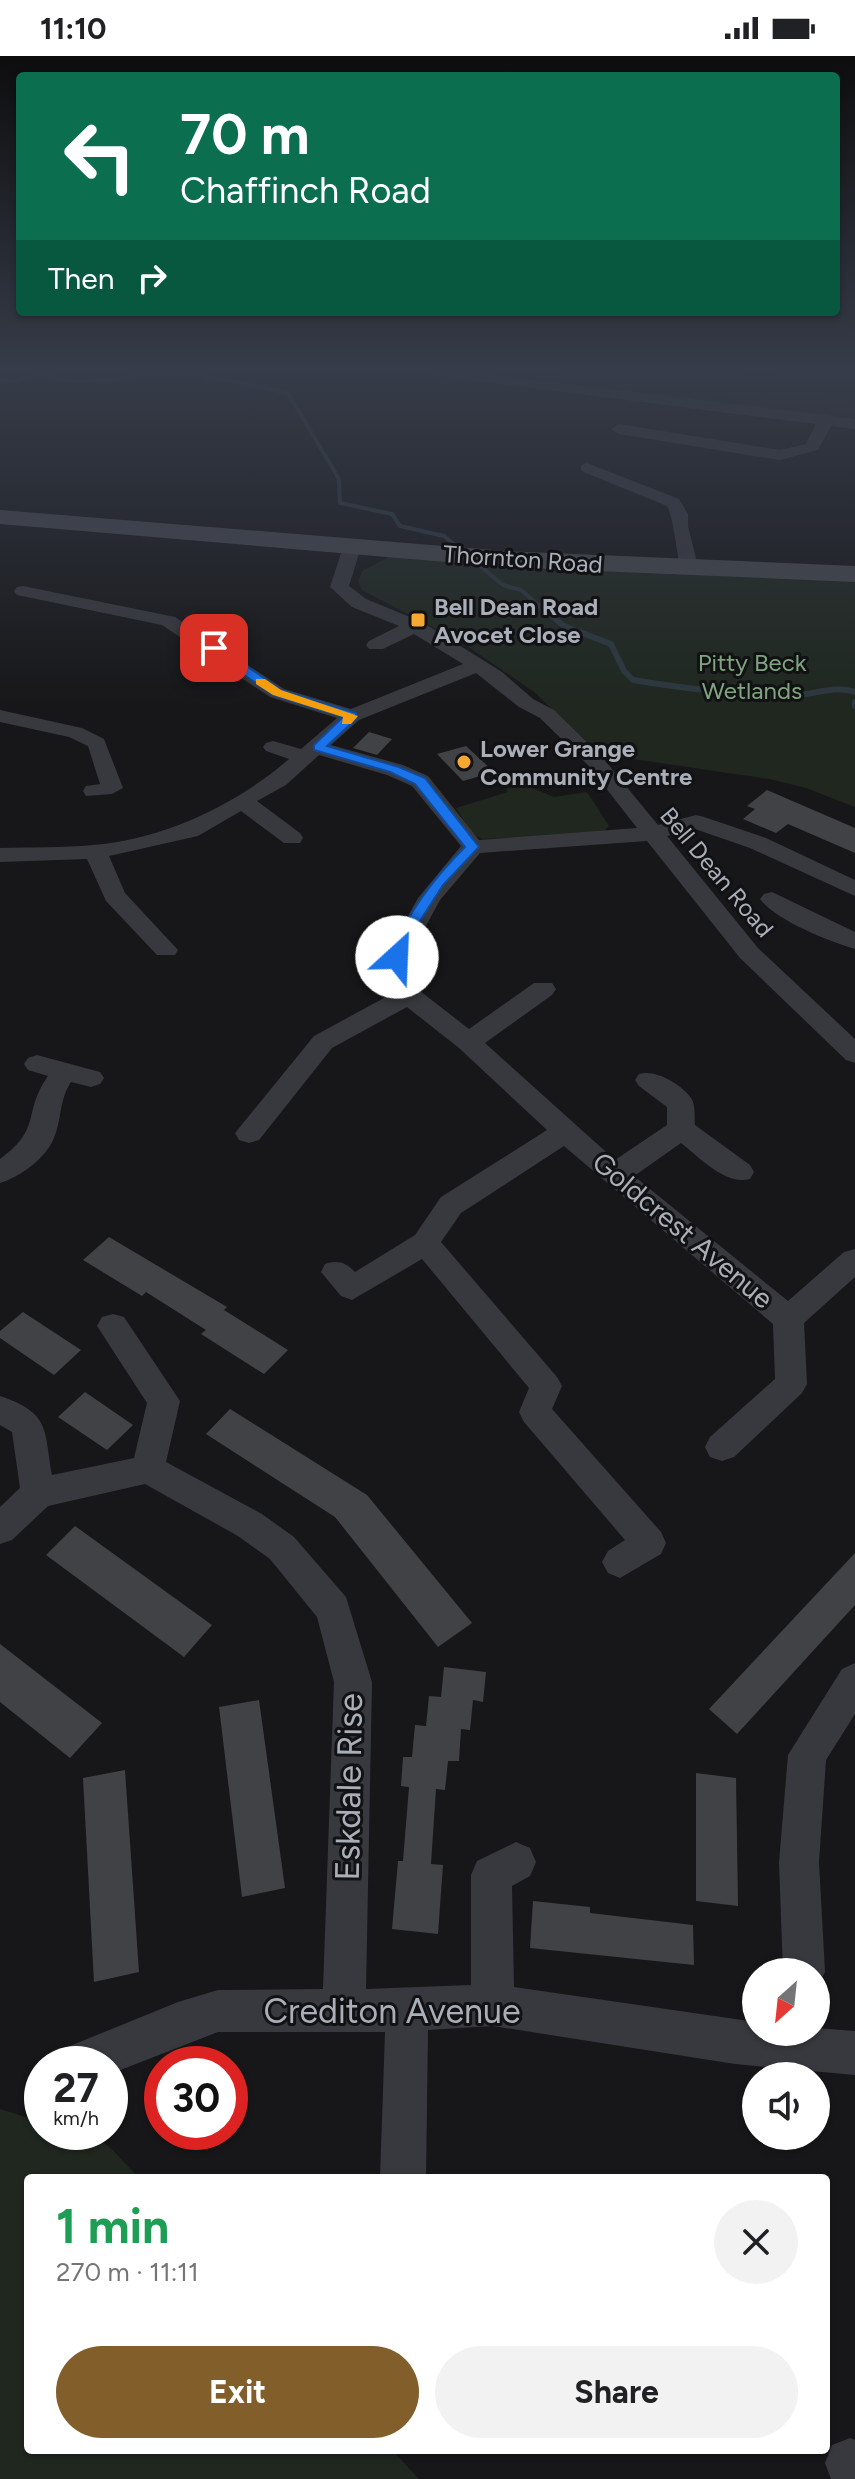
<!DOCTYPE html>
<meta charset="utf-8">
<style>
:root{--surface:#fff;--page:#f2f2f2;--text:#202124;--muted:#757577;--accent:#815e2a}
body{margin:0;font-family:Figtree,sans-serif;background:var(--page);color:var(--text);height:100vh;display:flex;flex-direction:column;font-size:30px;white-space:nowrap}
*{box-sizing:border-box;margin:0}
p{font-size:26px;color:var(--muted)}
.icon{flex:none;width:44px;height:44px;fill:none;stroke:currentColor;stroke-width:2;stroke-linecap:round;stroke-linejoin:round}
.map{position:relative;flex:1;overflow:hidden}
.side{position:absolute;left:24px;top:2118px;width:806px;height:280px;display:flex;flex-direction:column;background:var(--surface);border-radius:8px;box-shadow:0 2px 6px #0004}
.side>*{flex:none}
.banner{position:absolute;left:16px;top:16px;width:824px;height:244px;border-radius:8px;box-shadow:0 2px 6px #0004;background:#0b6e4f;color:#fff;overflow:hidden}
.needle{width:52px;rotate:207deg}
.buttons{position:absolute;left:742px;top:1902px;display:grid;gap:16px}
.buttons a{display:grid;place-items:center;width:88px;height:88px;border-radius:50%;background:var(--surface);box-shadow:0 2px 6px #0004;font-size:40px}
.speed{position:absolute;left:24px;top:1990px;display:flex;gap:16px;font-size:40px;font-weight:700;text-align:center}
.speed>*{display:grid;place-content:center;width:104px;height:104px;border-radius:50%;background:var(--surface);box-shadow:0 2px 6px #0004;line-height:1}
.speed small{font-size:20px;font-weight:400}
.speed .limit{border:12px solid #d22;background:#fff;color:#111}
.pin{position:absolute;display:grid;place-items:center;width:68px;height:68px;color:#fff;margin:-34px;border-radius:16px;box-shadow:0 4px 12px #0006}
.me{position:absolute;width:88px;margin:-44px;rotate:25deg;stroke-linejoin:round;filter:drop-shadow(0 0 6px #0008)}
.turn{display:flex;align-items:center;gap:28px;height:168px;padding:0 32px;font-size:36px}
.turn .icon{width:104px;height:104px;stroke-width:2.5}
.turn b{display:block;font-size:56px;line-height:68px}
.then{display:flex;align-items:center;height:76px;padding:0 32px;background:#0003;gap:16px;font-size:30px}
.round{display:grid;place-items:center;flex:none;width:84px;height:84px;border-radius:42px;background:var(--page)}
.headline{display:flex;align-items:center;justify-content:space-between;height:136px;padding:0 32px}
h1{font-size:48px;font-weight:700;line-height:60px;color:#1e9e55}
.cta{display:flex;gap:16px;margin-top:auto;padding:16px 32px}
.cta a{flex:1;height:92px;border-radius:48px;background:var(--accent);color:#fff;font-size:32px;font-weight:700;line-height:92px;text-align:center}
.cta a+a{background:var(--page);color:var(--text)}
.status{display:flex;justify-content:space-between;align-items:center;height:56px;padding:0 40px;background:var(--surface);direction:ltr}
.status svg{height:22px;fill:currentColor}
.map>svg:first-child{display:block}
.built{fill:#232326}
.green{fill:#1f271f}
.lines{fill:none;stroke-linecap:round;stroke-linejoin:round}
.stream-far1{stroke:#2c373e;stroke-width:4}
.stream{stroke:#2c373e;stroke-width:6}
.building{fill:#414246}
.minor{fill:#38393e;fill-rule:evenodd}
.secondary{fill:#46484e;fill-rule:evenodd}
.route{fill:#1a73e8;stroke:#114b97;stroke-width:2}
.slow{fill:#f59e0b}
.poi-dot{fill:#f7a831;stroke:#121214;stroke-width:3}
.labels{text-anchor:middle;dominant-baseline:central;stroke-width:6;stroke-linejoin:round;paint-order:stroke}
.far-street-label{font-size:24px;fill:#a9afb9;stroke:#121214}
.far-poi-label{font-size:24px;font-weight:bold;fill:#a9afb9;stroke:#121214;text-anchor:start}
.far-park-label{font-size:24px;fill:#7fa57f;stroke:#121214}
.street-label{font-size:28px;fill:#a9afb9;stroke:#121214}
.near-street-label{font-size:34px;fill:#a9afb9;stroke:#121214}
</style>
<div class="status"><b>11:10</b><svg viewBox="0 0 49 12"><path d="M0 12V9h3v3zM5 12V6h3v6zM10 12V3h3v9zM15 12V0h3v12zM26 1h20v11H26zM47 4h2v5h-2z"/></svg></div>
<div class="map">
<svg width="855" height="2423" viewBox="0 0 855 2423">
<rect width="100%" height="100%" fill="#171719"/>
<polygon class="built" points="535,313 855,313 855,363 543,325"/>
<g class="green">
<polygon points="569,313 748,313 728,347 561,322"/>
<polygon points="784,313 855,313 855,342 771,328"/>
<polygon points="389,501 855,523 855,751 806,732 769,723 599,698 534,636 463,587 362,534 358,526 362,515"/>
<polygon points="523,728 554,741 587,736 609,770 603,776 590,779 482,783 472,778 456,752 508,736 506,733"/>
<path d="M 0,2053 L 42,2066 L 42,2076 C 101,2076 100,2080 139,2122 L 28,2122 L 28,2394 L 392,2394 L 419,2423 L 0,2423 Z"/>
</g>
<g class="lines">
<polyline class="stream-far1" points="0,324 17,325 38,317 70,325 112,324 142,318 202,319 288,337 339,423 340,447 392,458 400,470 444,480 503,529 521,534 542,552"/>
<g class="stream">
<path d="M 540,550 L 564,570 L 611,588 L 624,615 L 633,624 C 687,633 739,639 794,639 C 816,639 833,629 855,636"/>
<polyline points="855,646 855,650"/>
</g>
</g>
<g class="building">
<polygon points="369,676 392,683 377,699 353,692"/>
<polygon points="466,690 494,716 463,725 437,698"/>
<polygon points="767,734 855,772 855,797 788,768 776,777 743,763 755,753 747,750"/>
<polygon points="109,1181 227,1251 224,1254 288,1294 264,1318 201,1278 206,1274 146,1236 142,1240 83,1204"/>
<polygon points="23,1256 81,1294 54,1319 0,1282 0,1275"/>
<polygon points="85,1336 133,1369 107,1394 58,1361"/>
<polygon points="230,1353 367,1439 472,1567 438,1591 335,1461 206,1378"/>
<polygon points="75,1470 212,1569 184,1601 46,1499"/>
<polygon points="855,1497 855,1549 737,1678 709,1653"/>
<polygon points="0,1588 102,1667 70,1702 0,1646"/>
<polygon points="444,1611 486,1616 483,1646 473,1644 470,1674 461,1673 459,1705 448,1705 445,1734 436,1733 431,1808 443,1809 438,1878 392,1873 398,1805 403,1805 409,1731 401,1730 403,1701 412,1701 415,1669 426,1670 429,1640 441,1641"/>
<polygon points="259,1644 285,1832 242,1841 219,1651"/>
<polygon points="125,1714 139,1916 94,1926 83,1722"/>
<polygon points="696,1717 736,1722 738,1850 696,1845"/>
<polygon points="533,1845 590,1851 590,1857 693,1869 694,1909 530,1892"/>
</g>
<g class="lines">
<g class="minor">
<polygon points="405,313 443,313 826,359 855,363 855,373 831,370 818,394 780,404 619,378 611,373 619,368 780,394 806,388 816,368 412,317"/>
<path d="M 587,407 L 679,443 L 688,458 L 688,470 L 698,511 L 695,515 L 689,516 L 680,511 C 677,497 673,460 667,450 L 581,415 L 581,409 Z"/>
<path d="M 352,486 L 361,491 L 349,530 L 366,543 L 422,566 L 502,616 L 533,643 L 554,654 L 602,701 L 658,769 L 696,759 L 704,761 L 766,782 L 855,824 L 855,840 L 750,792 L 695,773 L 667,780 L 758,892 L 855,983 L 855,1007 L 846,1004 L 740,902 L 647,785 L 480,797 L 440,844 L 409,901 L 420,935 L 469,973 L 534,927 L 552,927 L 556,933 L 552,939 L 485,987 L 615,1104 L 667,1069 L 667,1051 L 639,1030 L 635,1024 L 639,1018 C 655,1013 681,1028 691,1042 C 696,1049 694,1061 695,1069 L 750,1109 L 754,1116 L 750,1123 C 726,1130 699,1101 681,1087 L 634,1120 L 788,1245 L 844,1196 L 855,1193 L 855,1221 L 804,1267 L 807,1328 L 802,1337 L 734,1401 L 722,1405 L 710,1401 L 705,1391 L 710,1381 L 775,1323 L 773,1268 L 564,1090 L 461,1157 L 441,1186 L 557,1321 L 562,1330 L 552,1353 L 661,1476 L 666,1487 L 661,1498 L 620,1522 L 608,1517 L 602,1506 L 608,1495 L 625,1484 L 524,1366 L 519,1356 L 529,1332 L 422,1203 L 352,1244 L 341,1240 L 321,1216 L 325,1208 C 338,1204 345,1206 355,1216 L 415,1179 L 441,1141 L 547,1074 L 459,992 L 407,951 L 332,992 L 259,1084 L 249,1087 L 239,1084 L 235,1077 L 314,980 L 395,936 L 385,901 L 418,842 L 461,790 L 412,730 L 387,719 L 319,699 L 286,729 L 257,745 L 300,777 L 303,782 L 300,787 L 284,787 L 241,755 L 198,780 L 109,800 L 125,837 L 178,894 L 175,899 L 157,899 L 106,845 L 87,803 L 0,806 L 0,792 C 31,791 62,792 93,789 C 164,783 236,749 289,703 L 266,695 L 263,691 L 266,687 L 273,685 L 301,693 L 337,662 L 270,641 L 231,615 L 202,624 L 195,622 L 192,618 L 195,614 L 218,607 L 162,569 L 17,539 L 14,535 L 17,531 L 23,530 L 175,561 L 284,633 L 351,653 L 463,608 L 414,578 L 383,593 L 369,593 L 366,589 L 369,585 L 399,570 L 352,551 L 330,531 L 343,491 ZM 476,617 L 519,651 L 540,662 L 588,709 L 637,772 L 479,784 L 428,720 L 403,709 L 331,689 L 359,664 Z"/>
<polygon points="0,654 82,672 104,683 123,732 112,738 86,740 83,735 86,730 100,728 88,690 69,681 0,666"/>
<path d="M 772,836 L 855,876 L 855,893 C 830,886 775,864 760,843 L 764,838 Z"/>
<path d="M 37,999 L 100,1016 L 104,1022 L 100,1028 L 91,1031 L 71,1026 C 59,1044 62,1063 54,1082 C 46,1102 20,1121 0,1127 L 0,1103 C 43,1072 22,1057 48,1020 L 28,1014 L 24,1008 L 28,1002 Z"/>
<path d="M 113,1258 L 124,1261 L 180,1345 L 166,1406 L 262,1458 L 294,1481 L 346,1541 L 372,1626 L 366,1933 L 471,1929 L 471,1819 L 477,1805 L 516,1786 L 530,1792 L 536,1806 L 530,1820 L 512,1830 L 514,1931 L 756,1966 L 756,1976 L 816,1976 L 816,1972 L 855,1975 L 855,2019 L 735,2008 L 493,1970 L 428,1974 L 426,2122 L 380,2122 L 385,1976 L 218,1976 L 110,2018 L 110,2008 L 59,2008 L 65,1992 L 178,1946 L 218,1934 L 323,1933 L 334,1626 L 317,1561 L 270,1503 L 238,1480 L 145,1428 L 48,1450 L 12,1484 L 0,1488 L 0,1451 L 20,1432 L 12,1376 L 0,1369 L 0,1340 C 50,1357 44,1372 52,1419 L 134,1402 L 147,1347 L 97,1270 L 102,1261 Z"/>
<polygon points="855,1607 855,1658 826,1704 819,1806 825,1916 816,1932 816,1916 783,1916 779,1806 788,1699 842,1613"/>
<polygon points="850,2382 855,2384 855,2423 831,2423 825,2407 832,2389"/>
</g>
<polygon class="secondary" points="0,454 505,495 855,510 855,526 505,511 0,468"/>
</g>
<linearGradient id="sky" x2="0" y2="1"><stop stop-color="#0d0d0e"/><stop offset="0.48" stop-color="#363c49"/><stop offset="1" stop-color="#363c49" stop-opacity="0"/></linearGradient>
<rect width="855" height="652" fill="url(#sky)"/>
<path class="route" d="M 210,590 L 218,590 L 281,634 L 356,657 L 356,663 L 327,690 L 399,711 L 425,722 L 479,791 L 443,829 L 418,868 L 402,904 L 397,905 L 389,901 C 409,856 430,826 465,791 L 415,728 L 390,716 L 314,694 L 314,689 L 343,661 L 273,639 L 210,595 Z"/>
<polygon class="slow" points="256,623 265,623 281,634 358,660 351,668 342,668 343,661 273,639 256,628"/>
<g class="poi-dot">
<rect x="410" y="556" width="16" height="16" rx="4"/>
<circle cx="464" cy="706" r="8"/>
</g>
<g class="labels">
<g class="far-street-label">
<text transform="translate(523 503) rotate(4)">Thornton Road</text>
<text transform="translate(717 816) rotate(50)">Bell Dean Road</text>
</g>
<g class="far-poi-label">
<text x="434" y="550">Bell Dean Road<tspan x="434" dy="28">Avocet Close</tspan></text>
<text x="480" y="692">Lower Grange<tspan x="480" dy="28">Community Centre</tspan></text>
</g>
<g class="far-park-label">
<text x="752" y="606">Pitty Beck<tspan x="752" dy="28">Wetlands</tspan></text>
</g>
<g class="street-label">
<text transform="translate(683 1174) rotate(40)">Goldcrest Avenue</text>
</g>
<g class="near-street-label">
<text transform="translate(349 1731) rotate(-89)">Eskdale Rise</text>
<text x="392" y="1955">Crediton Avenue</text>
</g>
</g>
</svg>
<div class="buttons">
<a><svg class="needle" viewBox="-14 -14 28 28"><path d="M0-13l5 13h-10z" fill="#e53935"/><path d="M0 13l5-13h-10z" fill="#757577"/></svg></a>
<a><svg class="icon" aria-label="sound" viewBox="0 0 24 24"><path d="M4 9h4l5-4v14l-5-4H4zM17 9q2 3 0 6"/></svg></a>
</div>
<div class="speed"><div>27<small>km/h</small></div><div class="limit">30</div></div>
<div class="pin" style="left:214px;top:592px;background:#d93025"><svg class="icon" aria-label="arrive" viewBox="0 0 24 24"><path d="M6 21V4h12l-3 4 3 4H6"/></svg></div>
<svg class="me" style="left:397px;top:901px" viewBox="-20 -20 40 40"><circle r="19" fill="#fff"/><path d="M0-13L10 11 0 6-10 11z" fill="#1a73e8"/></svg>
<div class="banner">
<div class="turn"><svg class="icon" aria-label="left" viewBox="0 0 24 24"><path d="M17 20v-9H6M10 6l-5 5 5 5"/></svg><div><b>70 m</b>Chaffinch Road</div></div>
<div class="then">Then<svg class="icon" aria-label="right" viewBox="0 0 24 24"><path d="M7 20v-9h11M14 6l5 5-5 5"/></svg></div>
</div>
<section class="side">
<div class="headline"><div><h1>1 min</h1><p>270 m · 11:11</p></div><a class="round"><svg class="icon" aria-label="close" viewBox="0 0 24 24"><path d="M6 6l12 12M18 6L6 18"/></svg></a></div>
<div class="cta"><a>Exit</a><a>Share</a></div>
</section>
</div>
